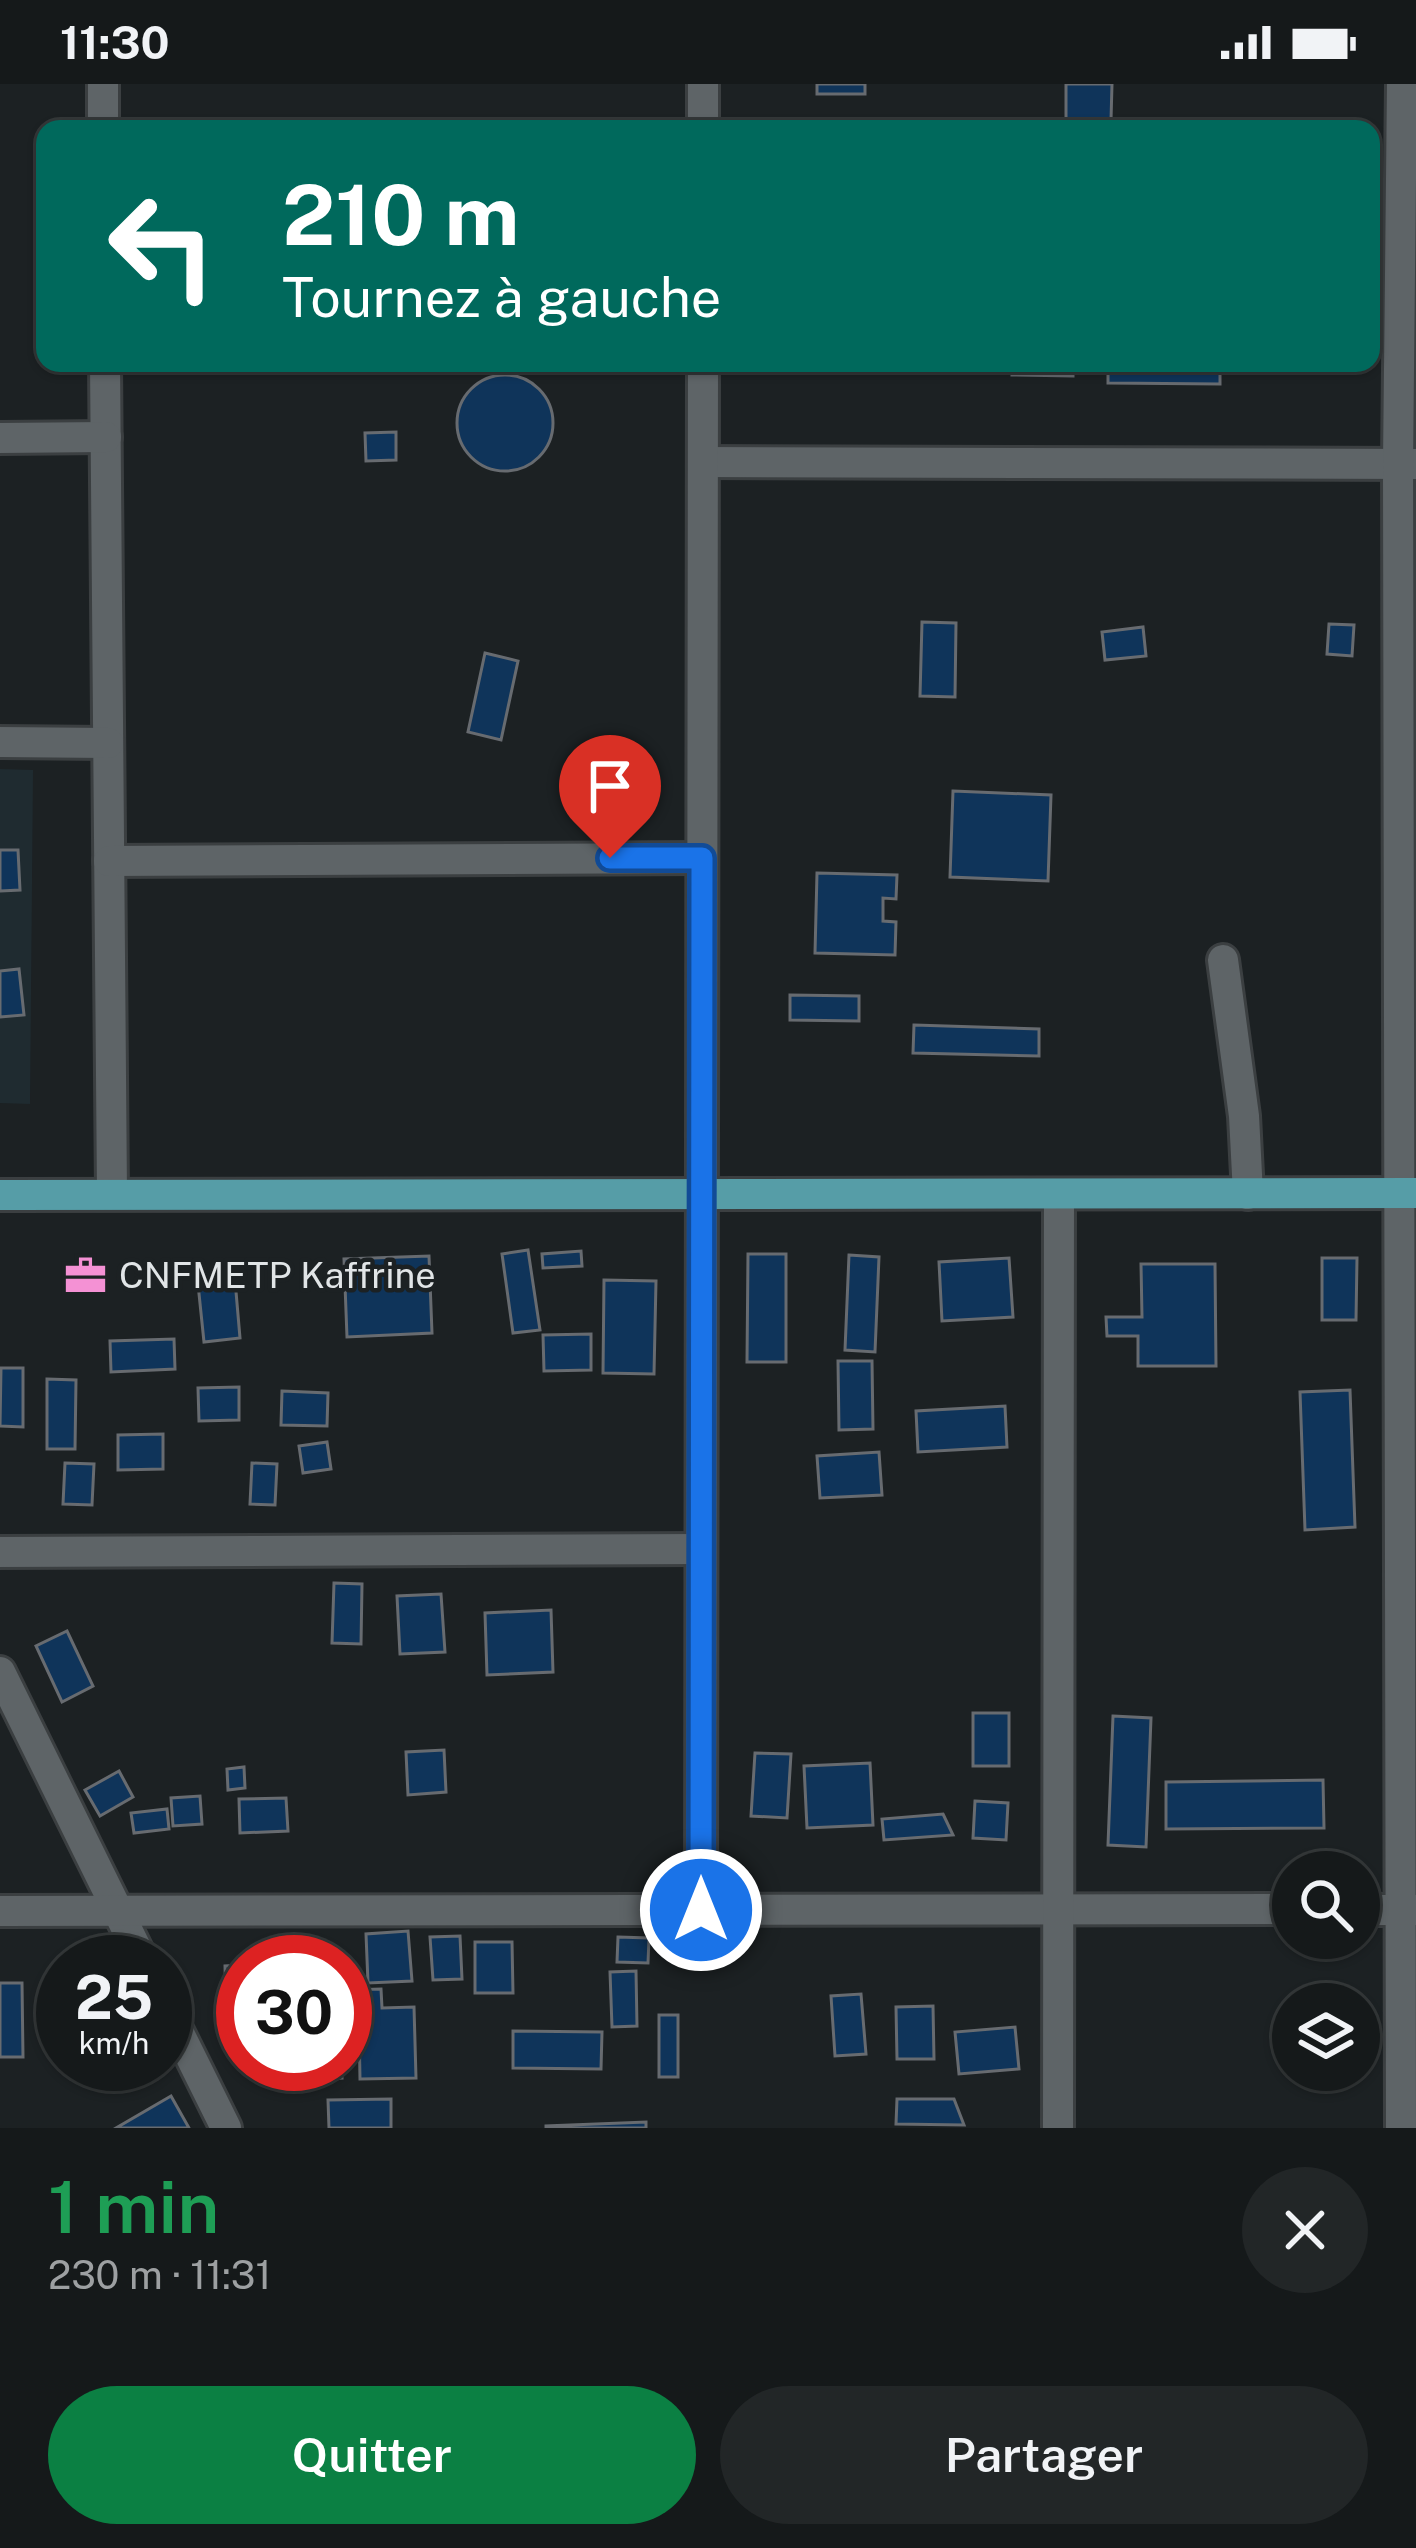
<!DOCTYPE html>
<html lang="fr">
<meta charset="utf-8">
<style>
:root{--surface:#15191a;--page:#222627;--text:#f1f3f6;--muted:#9da0a2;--line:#343839;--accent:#0b8043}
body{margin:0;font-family:"Public Sans",sans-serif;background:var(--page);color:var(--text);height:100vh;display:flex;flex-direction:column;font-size:45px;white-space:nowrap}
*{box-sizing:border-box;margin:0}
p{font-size:39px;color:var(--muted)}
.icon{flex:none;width:66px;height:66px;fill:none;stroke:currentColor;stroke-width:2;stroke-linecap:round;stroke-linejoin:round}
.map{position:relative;height:2044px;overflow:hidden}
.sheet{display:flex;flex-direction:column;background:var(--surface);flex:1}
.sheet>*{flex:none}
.top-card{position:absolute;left:36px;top:36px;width:1344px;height:252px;border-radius:24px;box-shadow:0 3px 9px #0004,0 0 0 3px var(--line);background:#00695c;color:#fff;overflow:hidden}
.tools{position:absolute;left:1272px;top:1767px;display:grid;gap:24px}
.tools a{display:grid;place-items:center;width:108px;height:108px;border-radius:50%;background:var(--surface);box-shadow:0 3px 9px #0004,0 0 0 3px var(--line);font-size:60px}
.speed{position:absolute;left:36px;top:1851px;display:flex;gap:24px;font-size:60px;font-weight:700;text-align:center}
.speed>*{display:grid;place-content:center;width:156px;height:156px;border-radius:50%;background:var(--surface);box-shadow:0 3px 9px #0004,0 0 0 3px var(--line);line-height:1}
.speed small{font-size:30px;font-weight:400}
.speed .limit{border:18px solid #d22;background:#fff;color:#111}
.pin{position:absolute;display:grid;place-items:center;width:102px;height:102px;color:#fff;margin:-123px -51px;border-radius:50% 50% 50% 0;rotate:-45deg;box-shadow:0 0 12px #0007}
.pin .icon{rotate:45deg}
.me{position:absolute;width:132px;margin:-66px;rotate:0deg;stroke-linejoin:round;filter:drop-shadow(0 0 9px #0008)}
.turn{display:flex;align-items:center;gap:42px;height:252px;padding:0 48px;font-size:54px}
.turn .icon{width:156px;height:156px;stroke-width:2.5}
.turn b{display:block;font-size:84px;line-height:102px}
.round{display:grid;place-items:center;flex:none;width:126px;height:126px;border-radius:63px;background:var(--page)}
.summary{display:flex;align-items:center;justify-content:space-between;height:204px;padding:0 48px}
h1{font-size:72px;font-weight:600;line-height:90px;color:#1e9e55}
.primary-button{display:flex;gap:24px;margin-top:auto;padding:24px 48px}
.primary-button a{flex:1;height:138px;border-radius:72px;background:var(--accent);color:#fff;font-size:48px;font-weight:600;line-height:138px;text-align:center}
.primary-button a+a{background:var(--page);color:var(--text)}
.status{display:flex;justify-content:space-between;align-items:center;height:84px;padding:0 60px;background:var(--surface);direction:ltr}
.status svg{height:33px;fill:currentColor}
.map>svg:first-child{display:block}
.built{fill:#1f2b30}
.building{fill:#0f345a;stroke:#676b70;stroke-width:3}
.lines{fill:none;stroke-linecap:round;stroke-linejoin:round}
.minor-casing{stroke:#3b3f41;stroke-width:36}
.major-casing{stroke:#3b3f41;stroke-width:36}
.minor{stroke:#5e6467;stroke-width:30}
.major{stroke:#569da7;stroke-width:30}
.route-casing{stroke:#114b97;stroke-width:30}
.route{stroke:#1a73e8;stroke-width:21}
.labels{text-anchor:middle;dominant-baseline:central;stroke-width:9;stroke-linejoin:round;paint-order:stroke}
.poi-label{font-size:36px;fill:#e1e5e7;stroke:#1c2123;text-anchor:start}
</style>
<div class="status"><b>11:30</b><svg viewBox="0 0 49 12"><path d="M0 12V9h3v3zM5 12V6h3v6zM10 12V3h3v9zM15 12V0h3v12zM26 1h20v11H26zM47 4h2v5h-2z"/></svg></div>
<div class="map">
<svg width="1416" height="2044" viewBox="0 0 1416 2044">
<rect width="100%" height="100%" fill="#1c2123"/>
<polygon class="built" points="0,685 33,686 30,1020 0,1019"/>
<g class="building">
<rect x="817" y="0" width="48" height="10"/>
<polygon points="1066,0 1112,0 1111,36 1066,35"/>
<polygon points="1012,279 1073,279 1073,292 1012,291"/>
<polygon points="1108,279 1220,279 1220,300 1108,299"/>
<circle cx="505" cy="339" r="48"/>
<polygon points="396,348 396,376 366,377 365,349"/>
<polygon points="922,538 956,539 955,613 920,612"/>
<polygon points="1329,540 1354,541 1352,572 1327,570"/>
<polygon points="1143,543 1146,572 1105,576 1102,548"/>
<polygon points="485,569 518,577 501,656 468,648"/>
<polygon points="953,707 1051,711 1048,797 950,793"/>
<polygon points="0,766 18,766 20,806 0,807"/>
<polygon points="817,789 897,791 896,815 883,814 883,837 896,838 895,871 815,869"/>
<polygon points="19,885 24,931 0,933 0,887"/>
<polygon points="790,911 859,912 859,937 790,936"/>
<polygon points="914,941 1039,945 1039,972 913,969"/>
<polygon points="528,1166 540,1246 513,1249 502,1170"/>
<polygon points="581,1167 582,1182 543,1184 542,1170"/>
<polygon points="748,1170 786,1170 786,1278 747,1278"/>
<polygon points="849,1171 879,1173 875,1268 845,1266"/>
<polygon points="429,1172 432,1249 347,1253 344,1175"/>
<polygon points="1009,1174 1013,1233 942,1237 939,1178"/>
<polygon points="1322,1174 1357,1174 1356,1236 1322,1236"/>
<polygon points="1141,1180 1215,1180 1216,1282 1138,1282 1138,1252 1107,1252 1106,1233 1142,1233"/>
<polygon points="235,1196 240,1254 204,1258 198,1200"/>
<polygon points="604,1196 656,1197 654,1290 603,1289"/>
<polygon points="591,1250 591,1286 544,1287 543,1251"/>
<polygon points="174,1255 175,1285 111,1288 110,1257"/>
<polygon points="838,1277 872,1277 873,1345 839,1346"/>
<polygon points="1,1284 23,1284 23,1343 0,1342"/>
<polygon points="47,1295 76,1296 75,1365 47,1365"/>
<polygon points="239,1303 239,1336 199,1337 198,1304"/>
<polygon points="1350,1306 1355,1443 1305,1446 1300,1308"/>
<polygon points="282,1307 328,1309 327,1342 281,1341"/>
<polygon points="1005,1322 1007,1363 918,1368 916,1327"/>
<polygon points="163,1350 163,1385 118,1386 118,1351"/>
<polygon points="327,1358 331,1385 303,1389 299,1362"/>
<polygon points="879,1368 882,1411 820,1414 817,1372"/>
<polygon points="65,1379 94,1380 92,1421 63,1420"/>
<polygon points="252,1379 277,1380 275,1421 250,1420"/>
<polygon points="334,1499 362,1500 361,1560 332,1559"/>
<polygon points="441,1510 445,1568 400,1570 397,1512"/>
<polygon points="551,1526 553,1588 487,1591 485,1529"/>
<polygon points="67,1547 93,1602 62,1618 36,1562"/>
<rect x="973" y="1629" width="36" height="53"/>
<polygon points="1113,1632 1151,1634 1146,1763 1108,1761"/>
<polygon points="444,1666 446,1708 408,1711 406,1668"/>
<polygon points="755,1669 791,1670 787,1734 751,1732"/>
<polygon points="870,1679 873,1741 807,1744 804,1682"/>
<polygon points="244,1683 245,1704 228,1706 227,1685"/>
<polygon points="119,1687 133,1713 100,1732 85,1706"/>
<polygon points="1323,1696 1324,1744 1166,1745 1166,1698"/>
<polygon points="200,1712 202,1740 173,1742 171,1714"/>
<polygon points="286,1714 288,1747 240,1749 239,1715"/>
<polygon points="975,1717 1008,1719 1006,1756 973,1754"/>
<polygon points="167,1725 169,1745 134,1749 131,1729"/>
<polygon points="943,1730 953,1751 884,1756 882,1735"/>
<polygon points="408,1847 412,1897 368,1899 366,1850"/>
<polygon points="460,1852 462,1895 433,1896 430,1853"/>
<polygon points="618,1853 649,1854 648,1879 617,1878"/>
<polygon points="475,1858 512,1858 513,1909 475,1909"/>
<polygon points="243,1881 243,1923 226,1923 225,1882"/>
<polygon points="636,1887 637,1942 612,1943 610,1888"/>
<polygon points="0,1899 22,1899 23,1973 0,1973"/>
<polygon points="381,1905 382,1924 414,1923 416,1994 360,1995 359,1938 347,1939 347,1906"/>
<polygon points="861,1910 866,1970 835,1972 831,1912"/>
<polygon points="933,1922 934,1975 897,1975 896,1923"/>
<rect x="659" y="1931" width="19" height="62"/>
<polygon points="1015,1943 1019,1985 959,1990 955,1948"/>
<polygon points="513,1947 602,1948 601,1985 513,1984"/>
<polygon points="310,1980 341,1980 342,1994 311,1996"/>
<polygon points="171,2012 189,2044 116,2044"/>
<polygon points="391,2015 391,2044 329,2044 328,2016"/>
<polygon points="897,2015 954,2015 964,2041 896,2040"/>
<polygon points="646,2038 646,2044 546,2044 546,2042"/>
</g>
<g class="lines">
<defs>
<g id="minor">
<polyline points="103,0 103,45"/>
<polyline points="703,0 703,45"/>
<polyline points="105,279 112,1110"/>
<polyline points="0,354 106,353"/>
<polyline points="703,378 1416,380"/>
<polyline points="0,658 108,659"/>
<polyline points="109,777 702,774"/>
<polyline points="1223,876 1244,1032 1248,1110"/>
<polyline points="0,1468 701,1465"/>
<polyline points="0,1588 143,1878"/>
<polyline points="701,1826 703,279"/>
<polyline points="1359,1826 1416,1826"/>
<polyline points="0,1827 1293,1825"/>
<polyline points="165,1921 226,2044"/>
<polyline points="1058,2044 1059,1110"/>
<polyline points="1401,2044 1398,380 1402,0"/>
</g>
<polyline id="major" points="0,1111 1416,1109"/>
</defs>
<use href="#minor" class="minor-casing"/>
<use href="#major" class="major-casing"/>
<use href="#minor" class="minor"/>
<use href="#major" class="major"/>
</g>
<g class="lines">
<defs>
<polyline id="route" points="610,774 702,774 701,1826"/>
</defs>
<use href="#route" class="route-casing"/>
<use href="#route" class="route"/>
</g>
<defs>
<symbol id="office-bare" viewBox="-9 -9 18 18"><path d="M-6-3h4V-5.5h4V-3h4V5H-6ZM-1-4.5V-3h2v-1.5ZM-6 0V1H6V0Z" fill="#f491d4" stroke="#1c2123" stroke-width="2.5" paint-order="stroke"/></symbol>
</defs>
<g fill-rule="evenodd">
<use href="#office-bare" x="56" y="1162" width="59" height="59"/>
</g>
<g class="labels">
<g class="poi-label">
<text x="119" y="1191">CNFMETP Kaffrine</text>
</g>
</g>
</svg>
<div class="tools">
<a><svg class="icon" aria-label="search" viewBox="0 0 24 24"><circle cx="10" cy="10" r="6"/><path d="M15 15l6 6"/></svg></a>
<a><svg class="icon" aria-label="layers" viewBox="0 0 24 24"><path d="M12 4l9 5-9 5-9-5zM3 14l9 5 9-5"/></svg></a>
</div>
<div class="speed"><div>25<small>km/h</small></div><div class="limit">30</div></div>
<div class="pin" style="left:610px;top:774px;background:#d93025"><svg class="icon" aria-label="arrive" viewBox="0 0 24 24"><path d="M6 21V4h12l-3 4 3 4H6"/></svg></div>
<svg class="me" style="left:701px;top:1826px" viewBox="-20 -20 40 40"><circle r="17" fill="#1a73e8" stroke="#fff" stroke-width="3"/><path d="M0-11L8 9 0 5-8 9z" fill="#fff"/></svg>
<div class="top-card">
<div class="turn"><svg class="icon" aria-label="left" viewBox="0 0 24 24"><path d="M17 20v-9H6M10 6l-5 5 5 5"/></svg><div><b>210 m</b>Tournez à gauche</div></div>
</div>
</div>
<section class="sheet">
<div class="summary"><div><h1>1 min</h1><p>230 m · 11:31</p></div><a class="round"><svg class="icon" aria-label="close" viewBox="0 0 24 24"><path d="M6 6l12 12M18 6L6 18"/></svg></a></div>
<div class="primary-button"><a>Quitter</a><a>Partager</a></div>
</section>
